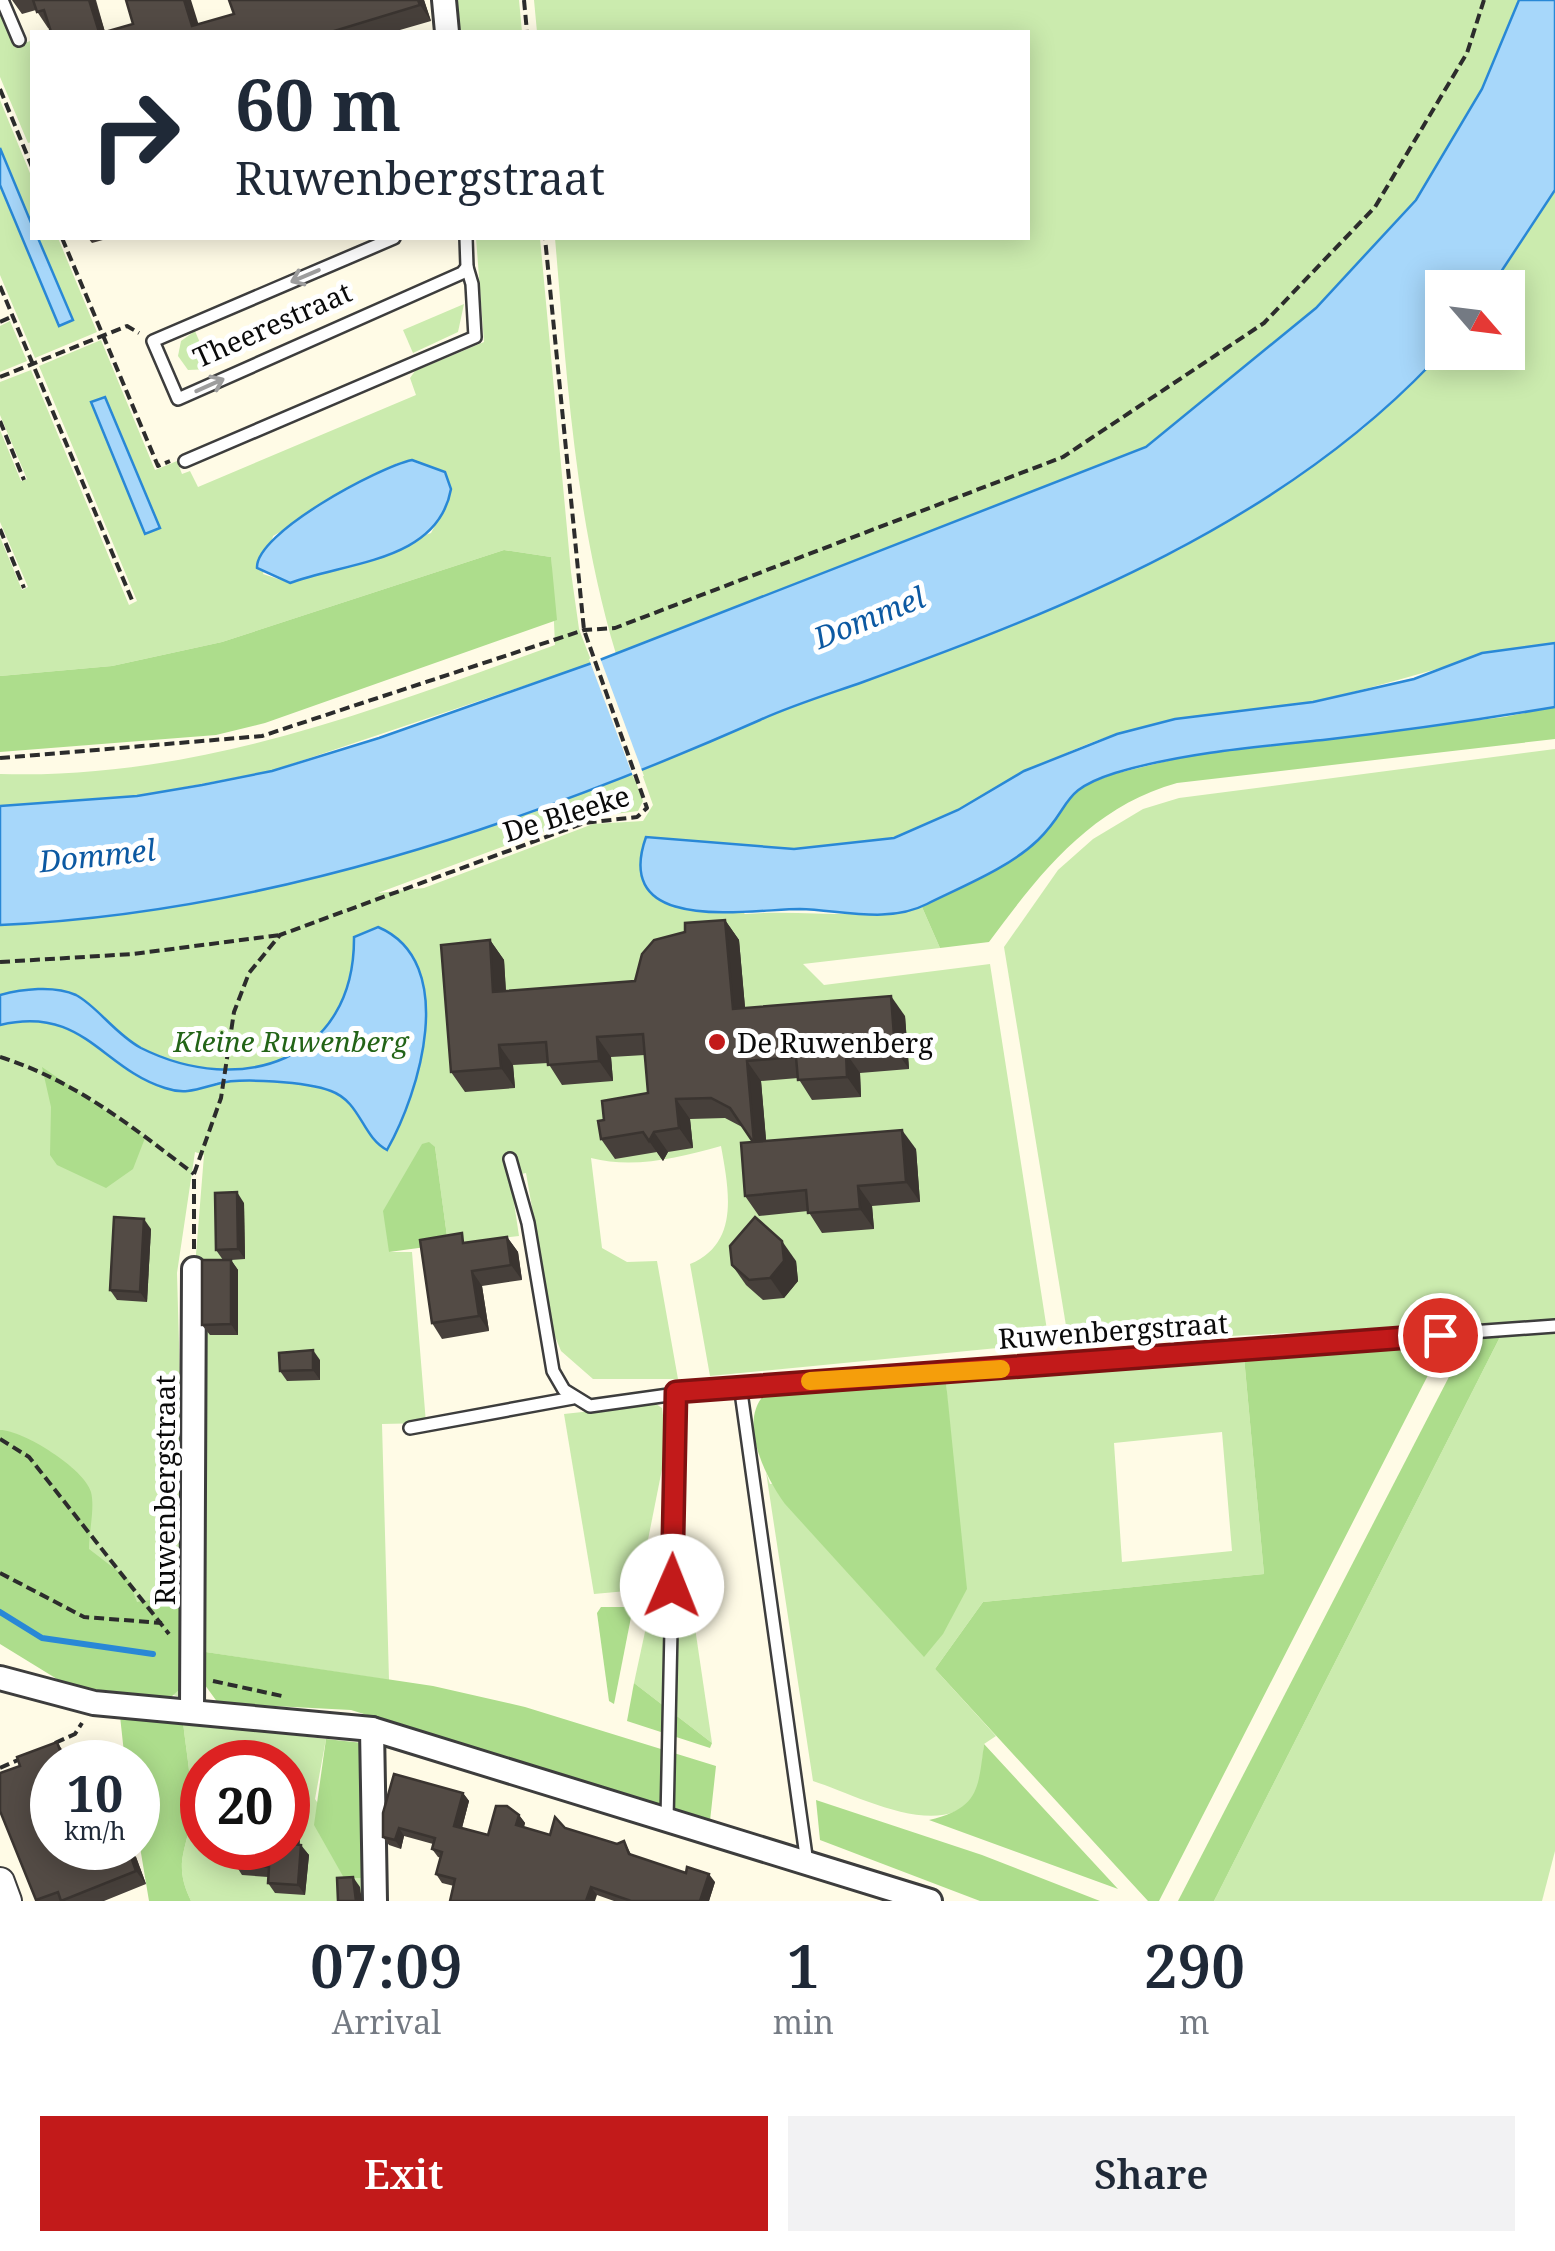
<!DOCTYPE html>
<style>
:root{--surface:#fff;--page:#f2f2f3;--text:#1f2937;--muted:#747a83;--accent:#c21a1a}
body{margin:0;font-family:"Noto Serif",serif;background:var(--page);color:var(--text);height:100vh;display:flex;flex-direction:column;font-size:38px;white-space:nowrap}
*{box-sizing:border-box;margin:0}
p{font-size:32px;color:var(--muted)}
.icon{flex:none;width:55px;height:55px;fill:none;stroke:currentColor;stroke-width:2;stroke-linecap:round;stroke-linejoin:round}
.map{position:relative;height:1901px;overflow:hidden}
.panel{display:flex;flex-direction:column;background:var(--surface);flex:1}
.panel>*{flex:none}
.top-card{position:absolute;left:30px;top:30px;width:1000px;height:210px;border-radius:0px;box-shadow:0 5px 25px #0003;background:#fff;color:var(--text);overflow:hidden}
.needle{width:65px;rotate:118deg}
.tools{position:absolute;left:1425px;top:270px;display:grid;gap:20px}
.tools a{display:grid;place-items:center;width:100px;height:100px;border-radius:0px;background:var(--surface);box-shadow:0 5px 25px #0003;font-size:50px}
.speed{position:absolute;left:30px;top:1740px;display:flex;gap:20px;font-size:50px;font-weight:700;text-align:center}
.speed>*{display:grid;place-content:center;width:130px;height:130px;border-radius:50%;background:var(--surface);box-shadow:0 5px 25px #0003;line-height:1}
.speed small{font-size:25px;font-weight:400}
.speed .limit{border:15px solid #d22;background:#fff;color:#111}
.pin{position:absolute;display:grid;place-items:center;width:85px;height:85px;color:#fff;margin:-42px;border:5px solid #fff;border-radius:50%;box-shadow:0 2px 10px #0007}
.me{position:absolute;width:110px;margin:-55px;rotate:1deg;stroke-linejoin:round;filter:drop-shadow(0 0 8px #0008)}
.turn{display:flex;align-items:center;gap:35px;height:210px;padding:0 40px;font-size:45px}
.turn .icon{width:130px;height:130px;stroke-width:2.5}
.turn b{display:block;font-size:70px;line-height:85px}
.eta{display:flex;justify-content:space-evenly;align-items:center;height:170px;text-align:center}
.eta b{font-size:60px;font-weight:600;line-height:70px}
.cta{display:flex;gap:20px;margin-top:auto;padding:20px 40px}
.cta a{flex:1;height:115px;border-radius:0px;background:var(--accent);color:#fff;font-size:40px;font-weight:600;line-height:115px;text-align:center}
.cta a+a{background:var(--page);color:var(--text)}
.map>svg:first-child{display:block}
.green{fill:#cbebae;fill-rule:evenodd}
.forest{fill:#addd8c}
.water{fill:#a7d7fa;stroke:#2988d6;stroke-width:2.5}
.pier{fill:#fffbe6}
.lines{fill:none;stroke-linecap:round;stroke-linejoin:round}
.stream{stroke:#2988d6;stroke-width:6}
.service-casing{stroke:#3d3d3d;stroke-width:16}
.minor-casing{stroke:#3d3d3d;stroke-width:28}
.tertiary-casing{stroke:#3d3d3d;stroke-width:32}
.path{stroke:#2c2c2c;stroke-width:4;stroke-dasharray:10 5;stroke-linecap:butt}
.service{stroke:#fff;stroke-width:11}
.minor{stroke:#fff;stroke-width:22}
.tertiary{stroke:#fff;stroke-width:28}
.wall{fill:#47403b}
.shaded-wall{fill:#3a3430}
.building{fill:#534b45;stroke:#3a3430;stroke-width:2.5}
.oneway{stroke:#9d9d9d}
.route-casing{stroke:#7e1111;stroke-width:25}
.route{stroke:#c21a1a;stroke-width:18}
.slow{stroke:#f59e0b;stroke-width:18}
.poi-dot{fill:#c21a1a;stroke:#fff;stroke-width:4}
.labels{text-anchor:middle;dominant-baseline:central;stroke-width:10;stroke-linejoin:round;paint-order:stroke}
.street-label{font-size:28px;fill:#0a0a0a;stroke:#fff}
.park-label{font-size:28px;font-style:italic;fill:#236417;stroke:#fff}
.poi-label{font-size:28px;fill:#0a0a0a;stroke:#fff;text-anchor:start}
.water-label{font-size:30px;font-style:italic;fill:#0c59a2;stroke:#fff}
</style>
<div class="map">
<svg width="1555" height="1901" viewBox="0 0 1555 1901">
<rect width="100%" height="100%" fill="#fffbe6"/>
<g class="green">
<polygon points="454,0 519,0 522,32 457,32"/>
<path d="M 534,0 L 1519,0 L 1482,89 L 1416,200 L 1316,308 L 1146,447 L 616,654 C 575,518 567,378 555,238 L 1028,238 L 1028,32 L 537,32 Z"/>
<polygon points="0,12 15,47 30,41 32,48 32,142 28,143 0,77"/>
<polygon points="0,100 32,178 32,225 0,148"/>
<polygon points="0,185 59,326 73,320 38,238 58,238 97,332 35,358 0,275"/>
<path d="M 1555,190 L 1555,643 C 1474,653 1399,683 1319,700 C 1252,715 1183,714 1117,734 C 1045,755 992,798 925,826 C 842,861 734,853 647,838 L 745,914 C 804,909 864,921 922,907 L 940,948 L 803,964 L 824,985 L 990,964 L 1049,1343 L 710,1376 L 690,1264 C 740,1243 729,1191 721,1146 C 677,1158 634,1169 591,1158 L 602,1248 L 627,1262 L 657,1261 L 678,1379 L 593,1379 L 561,1351 L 554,1334 L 526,1173 L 510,1176 L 519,1236 L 448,1244 L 435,1147 L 389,1252 L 412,1252 L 426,1423 L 382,1424 L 389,1680 L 199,1651 L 192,1304 L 204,1155 L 195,1152 L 177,1273 L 189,1700 L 0,1640 L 0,916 C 224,919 426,851 633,774 L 643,801 L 638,811 L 577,819 L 378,893 L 424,888 L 593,824 L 643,821 L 653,805 L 641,771 L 762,719 L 1058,605 L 1179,550 L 1250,509 L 1363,429 L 1442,351 L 1508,352 L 1508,288 L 1491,287 Z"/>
<path d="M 476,238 L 540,238 L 571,572 L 579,629 L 592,663 L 271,771 L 137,796 L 0,806 L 0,774 C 195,780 375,710 555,645 L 551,557 L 504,550 L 222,642 L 112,666 L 0,676 L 0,537 L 22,590 L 28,587 L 0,522 L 0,430 L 21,481 L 27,479 L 0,415 L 0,382 L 31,370 L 129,605 L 137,601 L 39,366 L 101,340 L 155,470 L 177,461 L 182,474 L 190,471 L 198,487 L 416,395 L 410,378 L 415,371 L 484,342 ZM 104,397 L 159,528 L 159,529 L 145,533 L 91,403 ZM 397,463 L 449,500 L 431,533 L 290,583 L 263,574 L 273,536 Z"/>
<polygon points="464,304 458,332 413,353 403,330"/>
<polygon points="10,321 27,361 0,372 0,326"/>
<polygon points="195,331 211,369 188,370 178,356 181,341"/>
<polygon points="1555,749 1555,1320 1069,1344 1004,947 1058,870 1093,839 1143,809 1179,798"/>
<polygon points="1555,1332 1555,1851 1542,1901 1214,1901 1501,1335"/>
<path d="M 1244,1357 L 1264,1574 L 983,1602 L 935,1669 L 996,1736 L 984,1744 C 982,1761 983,1782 973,1797 C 942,1842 854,1794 813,1781 L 766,1472 L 770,1484 L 951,1453 L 946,1382 ZM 1222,1432 L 1232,1551 L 1122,1562 L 1114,1443 Z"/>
<polygon points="656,1404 662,1408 667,1444 638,1590 594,1594 564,1414"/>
<polygon points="674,1497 680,1526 712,1743 634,1683"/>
<path d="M 183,1722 L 326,1739 L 315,1799 L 368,1878 L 369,1901 L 191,1901 C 171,1860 190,1849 191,1809 C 192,1781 186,1750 183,1722 ZM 202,1762 L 288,1762 L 288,1848 L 202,1848 Z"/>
</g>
<g class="forest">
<polygon points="504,550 551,557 557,620 265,723 216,735 0,752 0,676 112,666 222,642"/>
<path d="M 1555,707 L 1555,739 L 1177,783 C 1091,807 1040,873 989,942 L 940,948 L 922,907 L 995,869 L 1038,840 L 1074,789 L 1114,774 L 1200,753 L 1504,717 Z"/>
<polygon points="42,1067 145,1138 133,1169 106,1188 57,1165 50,1155 51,1107"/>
<polygon points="429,1142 435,1147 448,1244 389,1252 383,1211 422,1144"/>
<polygon points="1501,1335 1214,1901 1178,1901 1467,1342"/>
<polygon points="1446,1340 1159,1901 1148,1901 935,1669 983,1602 1264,1574 1244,1357"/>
<path d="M 946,1382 L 967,1589 L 943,1634 L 924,1657 L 785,1504 C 766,1478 738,1423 764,1395 Z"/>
<path d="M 0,1430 C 23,1430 85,1469 91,1492 C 95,1508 89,1531 89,1549 L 128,1579 L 137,1602 L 182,1595 L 189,1681 L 171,1697 L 70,1687 L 0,1644 Z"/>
<polygon points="601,1607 633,1607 614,1704 609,1701 597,1613"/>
<polygon points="199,1651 433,1686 525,1707 716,1766 710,1821 351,1710 218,1703 202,1681"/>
<polygon points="634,1683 712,1743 710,1748 627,1721"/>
<path d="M 120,1716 L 183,1722 C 186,1750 192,1781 191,1809 C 190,1849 171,1860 191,1901 L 149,1901 L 138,1835 L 138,1762 L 125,1762 Z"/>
<polygon points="326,1739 363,1743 368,1878 344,1878 314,1825"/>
<path d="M 984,1744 L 1118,1889 L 929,1820 C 979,1808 978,1790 984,1744 Z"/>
<polygon points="816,1800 982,1855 1100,1901 980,1901 820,1840"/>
</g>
<g class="water">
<path d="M 1519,0 L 1555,0 L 1555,190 L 1491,287 L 1442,288 L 1442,351 L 1431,364 C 1279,523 1068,608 863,682 C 829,694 793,705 760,720 C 520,826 265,913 0,925 L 0,806 L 137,796 L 202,785 L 272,771 L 379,738 L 592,663 L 1146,447 L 1316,308 L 1416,200 L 1482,89 Z"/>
<polygon points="0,148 32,225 32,238 38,238 73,320 59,326 0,185"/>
<polygon points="105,397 160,528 145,534 91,402"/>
<path d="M 412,460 L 445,472 L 451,489 C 438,562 346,562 290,583 L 257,568 C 255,533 379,467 412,460 Z"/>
<path d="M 1555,643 L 1555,707 C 1478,720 1401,731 1323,740 C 1253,747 1182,753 1115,773 C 1058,791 1073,806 1038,840 C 1009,868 963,886 927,904 C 888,924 841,910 800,909 C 751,909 611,936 646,837 L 794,849 L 894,838 L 958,810 L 1024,771 L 1117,734 L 1175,719 L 1313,702 L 1414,679 L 1482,653 Z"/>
<path d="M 378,927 C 460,962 419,1094 387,1150 C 362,1137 361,1102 331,1091 C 308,1082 240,1077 217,1084 C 198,1089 185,1095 165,1088 C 101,1068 83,1005 0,1025 L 0,995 C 22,989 54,985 76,995 C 97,1006 115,1034 141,1048 C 241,1098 355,1061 354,937 Z"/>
</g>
<polygon class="pier" points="599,655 644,776 634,779 589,659"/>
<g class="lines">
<polyline class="stream" points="0,1612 42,1638 153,1654"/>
<defs>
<g id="service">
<polyline points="2,0 19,40"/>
<polyline points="394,238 153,341 178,399 462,273 467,267 466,238"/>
<polyline points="185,461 475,337 472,284 467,267"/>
<polyline points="510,1159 528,1223 553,1371 564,1390 590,1406 740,1385 1555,1326"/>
<polyline points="740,1385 807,1863"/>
<polyline points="410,1428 573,1398"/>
<polyline points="667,1820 676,1391"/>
</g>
<g id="minor">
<polyline points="444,0 447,32"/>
<polyline points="0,1678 94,1703 372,1729 930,1901"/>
<polyline points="192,1710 194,1269"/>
<polyline points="372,1729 375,1901"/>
</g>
<polyline id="tertiary" points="0,1882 7,1901"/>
</defs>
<use href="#service" class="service-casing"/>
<use href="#minor" class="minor-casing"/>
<use href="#tertiary" class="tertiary-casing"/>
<g class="path">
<polyline points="524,0 527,32"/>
<polyline points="0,89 32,167"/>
<polyline points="62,238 158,466 170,461"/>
<polyline points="0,286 132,600"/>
<polyline points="0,322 13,316"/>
<polyline points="0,377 127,326 139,333"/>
<polyline points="0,421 24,480"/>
<polyline points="0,529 24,588"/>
<polyline points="0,758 262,736 584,630 615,628 1063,457 1264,323 1375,207 1467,53 1484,0"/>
<polyline points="0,962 133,954 280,935"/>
<path d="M 0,1057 C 76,1081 131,1126 194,1174"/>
<polyline points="194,1249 194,1174 221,1098 234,1012 249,973 280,935 584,823 637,817 647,808 584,630 545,238"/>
<polyline points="0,1439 29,1457 169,1634"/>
<polyline points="0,1573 84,1617 162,1623"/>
<polyline points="213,1681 282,1696"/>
<polyline points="55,1743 75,1734 82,1723"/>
<polyline points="0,1768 18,1760"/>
</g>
<use href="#service" class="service"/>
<use href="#minor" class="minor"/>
<use href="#tertiary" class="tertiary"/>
</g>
<g class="wall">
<polygon points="12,0 96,0 105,32 198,24 424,0 431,21 393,32 51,32 49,28 48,28 36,10 22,14"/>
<polygon points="88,238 110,238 92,243"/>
<polygon points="725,920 739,940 745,1008 905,1016 909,1069 860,1073 861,1097 812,1100 798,1078 761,1081 766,1141 916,1149 920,1202 872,1206 874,1229 822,1233 808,1211 759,1216 745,1196 753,1142 744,1128 725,1118 690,1119 693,1148 668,1152 663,1161 657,1152 615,1159 601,1139 604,1120 648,1093 645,1055 611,1057 613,1081 562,1085 548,1063 513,1065 515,1088 465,1092 451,1072 490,940 504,960 506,991 635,981"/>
<polygon points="244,1203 245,1259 231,1260 238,1270 238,1335 210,1335 202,1325 223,1260 216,1250"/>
<polygon points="151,1229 147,1302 117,1300 110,1290"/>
<polygon points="507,1237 518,1252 522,1280 482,1286 489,1331 442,1339 432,1323 468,1242"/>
<polygon points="796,1261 798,1281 784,1298 763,1300 746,1285 732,1265"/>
<polygon points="320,1360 320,1380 287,1381 280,1371"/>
<polygon points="57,1742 66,1755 110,1850 136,1857 146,1884 104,1901 37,1901 0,1811 20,1766"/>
<polygon points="463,1793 469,1801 462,1828 488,1835 519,1815 525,1823 524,1827 550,1835 565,1828 617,1844 624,1841 632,1856 715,1882 709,1901 614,1901 597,1895 454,1886 442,1883 436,1874 441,1858 438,1857 432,1849 433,1844 404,1836 401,1849 389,1845 383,1837"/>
<polygon points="293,1829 300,1839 299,1844 309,1855 305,1895 275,1893 268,1883 268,1877 242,1875 235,1864"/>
</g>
<g class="shaded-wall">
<polygon points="89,0 95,0 105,32 99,32"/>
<polygon points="184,0 191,0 201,32 192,26"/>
<polygon points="418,0 424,0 431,21 420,5"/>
<polygon points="725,920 739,940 747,1029 733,1009"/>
<polygon points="490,940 504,960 507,1012 493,992"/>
<polygon points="891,996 905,1016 909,1069 895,1049"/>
<polygon points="597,1037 611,1057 613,1081 599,1061"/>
<polygon points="499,1045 513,1065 515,1088 501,1068"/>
<polygon points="846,1053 860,1073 861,1097 847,1077"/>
<polygon points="747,1061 761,1081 768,1162 754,1142"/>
<polygon points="676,1099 690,1119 693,1148 679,1128"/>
<polygon points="902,1130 916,1149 920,1202 906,1182"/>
<polygon points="654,1132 668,1152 663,1161 649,1141"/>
<polygon points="858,1186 872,1206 874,1229 860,1209"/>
<polygon points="237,1192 244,1203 245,1259 238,1249"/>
<polygon points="144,1219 151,1229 147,1302 140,1292"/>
<polygon points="507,1237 518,1252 522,1280 511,1265"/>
<polygon points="782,1241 796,1261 798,1281 784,1298 770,1278"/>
<polygon points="231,1260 238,1270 238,1335 231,1324"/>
<polygon points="472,1271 482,1286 489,1331 479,1316"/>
<polygon points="313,1350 320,1360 320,1380 313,1370"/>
<polygon points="463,1793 469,1801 460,1835 454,1826"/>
<polygon points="519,1815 525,1823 522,1833 516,1825"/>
<polygon points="399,1828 404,1836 401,1849 395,1840"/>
<polygon points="293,1829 300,1839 299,1854 292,1844"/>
<polygon points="301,1845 309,1855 305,1895 298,1885"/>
<polygon points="128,1848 136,1857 146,1884 136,1871"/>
<polygon points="709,1874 715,1882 709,1901 700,1901"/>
<polygon points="353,1877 360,1887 362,1901 356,1901"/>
<polygon points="591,1887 597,1895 595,1901 586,1901"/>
</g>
<g class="building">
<polygon points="33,0 89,0 99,32 51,32 44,10 37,12"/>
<polygon points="126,0 184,0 192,26 234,14 229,0 418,0 420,5 331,32 105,32 133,24"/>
<polygon points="725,920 733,1009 891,996 895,1049 846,1053 847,1077 798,1080 796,1057 747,1061 754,1142 902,1130 906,1182 858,1186 860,1209 808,1213 806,1190 745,1196 741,1143 753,1142 730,1108 711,1098 676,1099 679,1128 654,1132 649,1141 643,1132 601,1139 598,1121 604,1120 602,1101 648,1093 643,1034 597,1037 599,1061 548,1065 546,1042 499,1045 501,1068 451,1072 441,945 490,940 493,992 635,981 642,954 654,940 685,932 685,923"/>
<polygon points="237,1192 238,1249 216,1250 215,1193"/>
<polygon points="114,1217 144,1219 140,1292 110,1290"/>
<polygon points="755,1217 782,1241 784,1261 770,1278 749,1280 732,1265 730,1246"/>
<polygon points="462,1233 463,1243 507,1237 511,1265 472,1271 479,1316 432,1323 420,1240"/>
<polygon points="202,1260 231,1260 231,1324 202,1325"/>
<polygon points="313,1350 313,1370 280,1371 279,1353"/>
<polygon points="57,1742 62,1756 68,1754 72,1762 52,1762 52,1848 104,1848 106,1851 115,1848 128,1848 136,1871 61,1901 58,1892 36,1900 0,1811 0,1773 20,1766 17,1757"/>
<polygon points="394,1774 463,1793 454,1826 488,1835 496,1806 507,1806 519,1815 516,1825 550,1835 555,1817 565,1828 617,1844 624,1841 629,1854 686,1873 687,1867 709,1874 700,1901 631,1901 591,1887 586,1901 450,1901 455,1879 436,1874 442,1852 432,1849 435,1838 399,1828 395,1840 383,1837 383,1813"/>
<polygon points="288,1829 293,1829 292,1844 301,1845 298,1885 268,1883 269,1867 235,1864 236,1848 288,1848"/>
<polygon points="353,1877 356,1901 338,1901 337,1878"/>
</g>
<defs><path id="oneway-shaft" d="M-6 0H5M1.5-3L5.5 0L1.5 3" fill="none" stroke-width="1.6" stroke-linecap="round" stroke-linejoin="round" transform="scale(2.5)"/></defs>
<g class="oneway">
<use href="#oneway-shaft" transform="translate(305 276) rotate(157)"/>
<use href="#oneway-shaft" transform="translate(210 385) rotate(-24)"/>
</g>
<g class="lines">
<defs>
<polyline id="route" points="672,1586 676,1392 1440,1335"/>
</defs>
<use href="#route" class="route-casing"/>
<use href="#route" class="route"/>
<polyline class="slow" points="810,1381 1001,1369"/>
</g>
<circle class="poi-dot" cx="717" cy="1042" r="10"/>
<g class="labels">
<g class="street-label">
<text transform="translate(272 324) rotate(-24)">Theerestraat</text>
<text transform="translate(566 813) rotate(-17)">De Bleeke</text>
<text transform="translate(1113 1330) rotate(-4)">Ruwenbergstraat</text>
<text transform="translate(164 1490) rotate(-90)">Ruwenbergstraat</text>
</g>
<g class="park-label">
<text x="291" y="1041">Kleine Ruwenberg</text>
</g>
<g class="poi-label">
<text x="737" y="1042">De Ruwenberg</text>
</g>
<g class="water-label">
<text transform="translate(869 617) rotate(-22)">Dommel</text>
<text transform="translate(97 855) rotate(-6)">Dommel</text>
</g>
</g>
</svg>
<div class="tools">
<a><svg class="needle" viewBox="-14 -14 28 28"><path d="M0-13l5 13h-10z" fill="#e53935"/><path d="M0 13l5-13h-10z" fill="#747a83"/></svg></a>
</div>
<div class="speed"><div>10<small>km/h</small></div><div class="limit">20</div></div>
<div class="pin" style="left:1440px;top:1335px;background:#d93025"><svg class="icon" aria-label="arrive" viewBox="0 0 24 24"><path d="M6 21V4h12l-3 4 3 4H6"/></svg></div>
<svg class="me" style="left:672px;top:1586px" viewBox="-20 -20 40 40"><circle r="19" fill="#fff"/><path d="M0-13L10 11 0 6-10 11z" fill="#c21a1a"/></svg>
<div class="top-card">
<div class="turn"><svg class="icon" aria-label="right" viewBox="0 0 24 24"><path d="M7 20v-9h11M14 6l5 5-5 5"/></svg><div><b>60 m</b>Ruwenbergstraat</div></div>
</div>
</div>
<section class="panel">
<div class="eta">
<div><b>07:09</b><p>Arrival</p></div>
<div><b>1</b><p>min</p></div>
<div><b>290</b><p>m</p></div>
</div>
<div class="cta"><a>Exit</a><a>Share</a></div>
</section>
